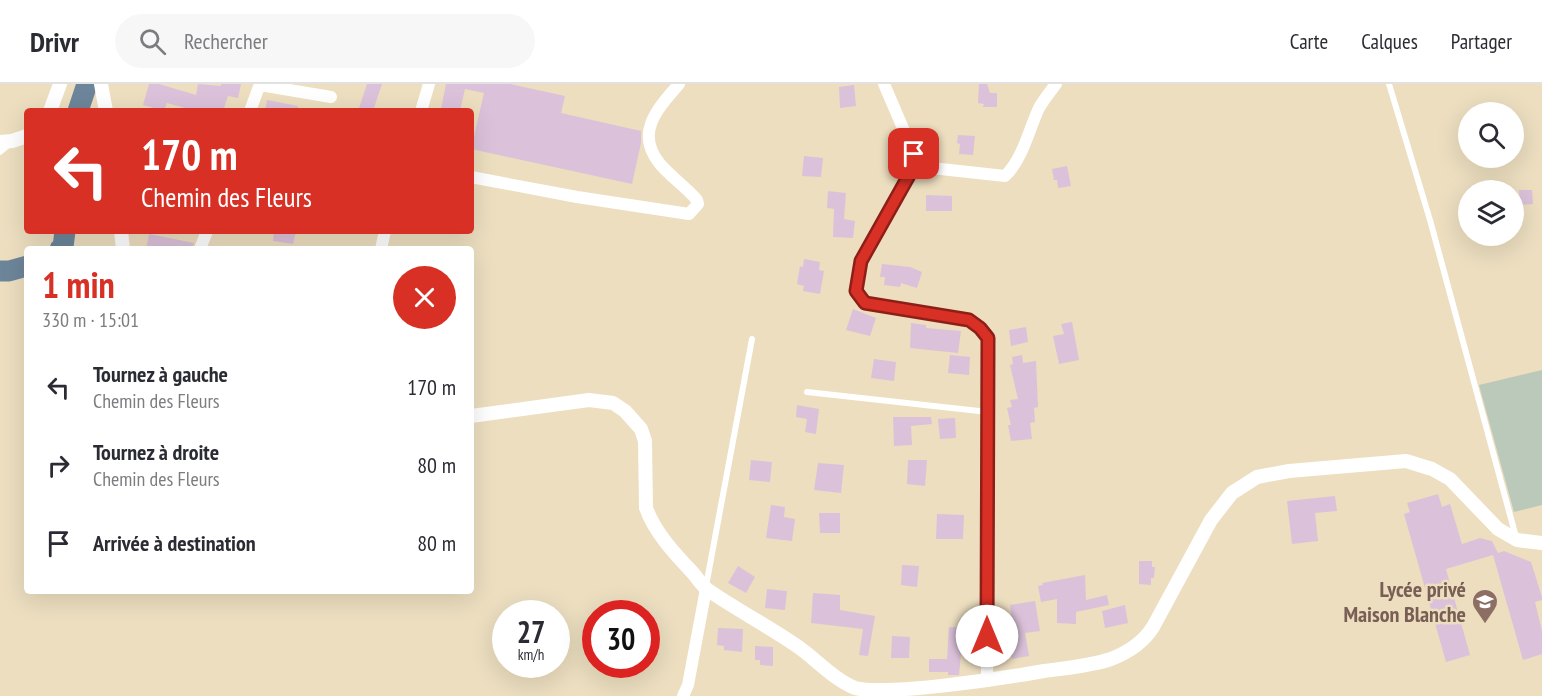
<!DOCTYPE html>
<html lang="fr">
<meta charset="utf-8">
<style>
:root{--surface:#fff;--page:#f7f7f7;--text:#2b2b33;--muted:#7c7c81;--line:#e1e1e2;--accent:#d93025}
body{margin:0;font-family:"PT Sans Narrow",sans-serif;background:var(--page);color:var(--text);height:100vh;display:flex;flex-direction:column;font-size:22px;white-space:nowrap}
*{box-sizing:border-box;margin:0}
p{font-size:20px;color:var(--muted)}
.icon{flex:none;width:33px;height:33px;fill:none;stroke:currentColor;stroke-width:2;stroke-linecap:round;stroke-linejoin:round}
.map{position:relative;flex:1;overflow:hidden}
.sheet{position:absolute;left:24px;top:162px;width:450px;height:348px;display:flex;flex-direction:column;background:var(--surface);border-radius:6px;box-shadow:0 6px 24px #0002}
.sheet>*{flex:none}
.guide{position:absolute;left:24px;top:24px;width:450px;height:126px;border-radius:6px;box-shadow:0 6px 24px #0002;background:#d93025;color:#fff;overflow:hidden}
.controls{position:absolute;left:1458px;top:18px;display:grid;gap:12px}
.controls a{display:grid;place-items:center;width:66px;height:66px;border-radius:50%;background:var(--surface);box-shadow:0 6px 24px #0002;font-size:30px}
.speed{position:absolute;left:492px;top:516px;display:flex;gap:12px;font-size:30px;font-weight:700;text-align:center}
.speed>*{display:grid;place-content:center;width:78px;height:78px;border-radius:50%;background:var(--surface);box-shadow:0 6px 24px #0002;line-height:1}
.speed small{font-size:15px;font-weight:400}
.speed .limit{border:9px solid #d22;background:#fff;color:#111}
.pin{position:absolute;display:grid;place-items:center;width:51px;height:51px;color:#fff;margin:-26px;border-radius:12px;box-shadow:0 3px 9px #0006}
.me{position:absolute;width:66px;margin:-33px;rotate:0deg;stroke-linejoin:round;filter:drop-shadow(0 0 4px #0008)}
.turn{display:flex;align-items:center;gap:21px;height:126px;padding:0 18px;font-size:27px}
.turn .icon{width:78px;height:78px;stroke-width:2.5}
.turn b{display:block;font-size:42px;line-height:51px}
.round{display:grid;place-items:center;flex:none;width:63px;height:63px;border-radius:32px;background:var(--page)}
.headline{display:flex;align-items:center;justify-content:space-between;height:102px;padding:0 18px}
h1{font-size:36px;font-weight:800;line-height:45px;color:var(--accent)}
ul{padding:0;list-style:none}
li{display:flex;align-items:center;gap:18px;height:78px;padding:0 18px}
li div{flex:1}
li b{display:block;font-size:22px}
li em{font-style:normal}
header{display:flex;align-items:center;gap:36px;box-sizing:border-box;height:84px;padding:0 30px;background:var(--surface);border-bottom:2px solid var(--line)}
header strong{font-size:28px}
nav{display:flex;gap:33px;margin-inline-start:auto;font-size:21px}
.search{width:420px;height:54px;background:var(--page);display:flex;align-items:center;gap:15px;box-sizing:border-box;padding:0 21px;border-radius:33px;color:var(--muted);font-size:22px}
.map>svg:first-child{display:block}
.green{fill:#bac9ba}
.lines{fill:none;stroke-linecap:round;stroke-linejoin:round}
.river{stroke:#6d859a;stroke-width:21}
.building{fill:#dbc2da}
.service{stroke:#fff;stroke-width:6}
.minor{stroke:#fff;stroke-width:12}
.tertiary{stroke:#fff;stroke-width:14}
.route-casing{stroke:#8d1f18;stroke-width:15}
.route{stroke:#d93025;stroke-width:10}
.labels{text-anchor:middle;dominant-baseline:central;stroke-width:5;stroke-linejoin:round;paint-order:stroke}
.education-label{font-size:22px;font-weight:bold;fill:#785e54;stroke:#ecdebf;text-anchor:end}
</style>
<header>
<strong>Drivr</strong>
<div class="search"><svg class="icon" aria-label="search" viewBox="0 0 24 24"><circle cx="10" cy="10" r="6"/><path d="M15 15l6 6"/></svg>Rechercher</div>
<nav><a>Carte</a><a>Calques</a><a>Partager</a></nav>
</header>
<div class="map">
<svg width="1542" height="612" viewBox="0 0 1542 612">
<rect width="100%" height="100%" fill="#ecdebf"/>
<polygon class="green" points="1542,286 1542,421 1514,428 1479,301"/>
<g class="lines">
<g class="river">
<polyline points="78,27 87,0"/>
<polyline points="60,165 63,163 65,147"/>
<polyline points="0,187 9,187 27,182"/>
</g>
</g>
<g class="building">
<polygon points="149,0 159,0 196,11 198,0 221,2 221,0 241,0 238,14 228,12 223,27 196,27 167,19 164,27 143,21"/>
<polygon points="367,0 382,0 373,27 358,27"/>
<polygon points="446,0 510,0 556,10 565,12 561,29 641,47 641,59 632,100 471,65 484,9 465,5 460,27 441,25"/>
<polygon points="979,0 987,0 990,9 997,9 997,23 983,23 984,20 978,19"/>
<polygon points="854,1 856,22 840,24 839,3"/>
<polygon points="267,16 298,22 297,27 265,27"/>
<polygon points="958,51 975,52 973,71 959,70 960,60 957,59"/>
<polygon points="804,72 823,74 821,93 802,92"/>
<polygon points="1067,82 1071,102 1058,104 1057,96 1054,96 1052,85"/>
<polygon points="1497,96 1499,106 1470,106 1469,103"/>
<polygon points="1519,106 1532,106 1533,120 1520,121"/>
<polygon points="828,107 846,109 844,135 855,137 853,154 833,153 834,125 827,124"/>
<polygon points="926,111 952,112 952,127 926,127"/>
<polygon points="274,147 296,147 293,160 273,157"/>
<polygon points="149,150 194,159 192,165 146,165"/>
<polygon points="804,175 820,178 819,186 824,187 820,210 803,207 804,202 797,200 800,182 803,183"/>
<polygon points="882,180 910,183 922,188 917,204 901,199 900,203 884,201 885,193 880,193"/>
<polygon points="853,225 876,234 870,252 846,246"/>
<polygon points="1072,238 1079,276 1059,280 1053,252 1064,250 1061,240"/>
<polygon points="911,239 926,241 926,244 961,247 958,269 910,264"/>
<polygon points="1026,243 1028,258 1011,262 1009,246"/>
<polygon points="950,271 970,273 969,291 948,289"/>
<polygon points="1022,271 1023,279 1036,277 1038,323 1034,324 1035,338 1030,339 1032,355 1011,357 1008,341 1011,341 1007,324 1012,323 1010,316 1018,315 1010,281 1013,280 1012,273"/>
<polygon points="874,275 896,278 894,297 871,294"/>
<polygon points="797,321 819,325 816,350 805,348 807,335 796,333"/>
<polygon points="893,333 931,333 932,340 911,342 912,361 894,362"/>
<polygon points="955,334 956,354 940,355 938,335"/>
<polygon points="751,376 772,378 770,398 749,396"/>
<polygon points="908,376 927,376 925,402 907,400"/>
<polygon points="818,379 844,381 841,409 814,406"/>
<polygon points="1438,410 1442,423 1450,420 1462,460 1480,454 1492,457 1498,469 1504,467 1531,478 1542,513 1542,516 1535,518 1542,547 1542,570 1523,576 1493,471 1446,485 1470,571 1446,578 1404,430 1410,428 1407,419"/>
<polygon points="1335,412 1337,427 1315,429 1318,457 1292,460 1287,417"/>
<polygon points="771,421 785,423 784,433 795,435 792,457 766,454"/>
<polygon points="819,429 840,429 840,449 820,449"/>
<polygon points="937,430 964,431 963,455 936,455"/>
<polygon points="1139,477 1152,477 1152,483 1155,483 1154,494 1151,494 1151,501 1139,500"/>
<polygon points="902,481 919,482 917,503 901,501"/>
<polygon points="738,482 755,493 746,509 728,499"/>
<polygon points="1085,491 1086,516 1107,511 1109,521 1076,528 1076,540 1057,539 1057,515 1041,518 1038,502 1043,501 1042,499"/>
<polygon points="767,505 787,507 785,526 765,524"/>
<polygon points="813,509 840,511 840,526 875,532 868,572 859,571 863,545 811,539"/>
<polygon points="1035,517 1040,547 1025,549 1029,572 1012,575 1011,569 1005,570 1002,553 1014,551 1010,521"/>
<polygon points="1125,521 1128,539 1105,544 1102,527"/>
<polygon points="949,543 967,544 966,556 963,556 962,560 959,591 948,591 948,588 929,588 929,575 947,575"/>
<polygon points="718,544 743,545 742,568 724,566 724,562 717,561"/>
<polygon points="892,552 910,553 909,574 891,574"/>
<polygon points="755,562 773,563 773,582 760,581 760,576 755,576"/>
</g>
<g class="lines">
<g class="service">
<polyline points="1389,0 1430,136 1516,453"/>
<polyline points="0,68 11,59"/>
<polyline points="807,308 988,328"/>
<polyline points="706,502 752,255"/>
</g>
<g class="minor">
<polyline points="884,0 914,70 913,82 861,177 856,207 865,219 969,236 980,244 988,254 987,597"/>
<polyline points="260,1 331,13"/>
<polyline points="250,27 260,0"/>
<polyline points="421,27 429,0"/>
<path d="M 913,82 L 1005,92 C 1023,75 1029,45 1039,24 C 1044,15 1050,8 1056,0"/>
<path d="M 471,93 L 577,113 L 689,130 L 698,120 L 697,116 C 686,103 671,93 660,80 C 634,49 658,24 679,0"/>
<polyline points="200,165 207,147"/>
<polyline points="381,165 385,147"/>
<polyline points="683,612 688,601 706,505"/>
</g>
<g class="tertiary">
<polyline points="101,0 106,27"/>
<polyline points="50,27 60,0"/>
<polyline points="0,58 12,57 27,52"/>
<polyline points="121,147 123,165"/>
<path d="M 471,332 L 589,316 L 613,319 L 625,327 L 641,345 L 645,357 L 646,424 C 655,449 675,470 693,489 C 698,495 702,502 708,506 C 737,526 768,542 797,562 C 816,575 833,595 855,604 C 889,612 1005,594 1044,587 C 1066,584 1090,582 1111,575 C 1129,568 1143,559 1153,543 L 1211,436 L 1232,409 L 1257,393 L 1289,387 L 1406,377 L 1432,385 L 1450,395 L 1498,445 L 1517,456 L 1542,459"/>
</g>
</g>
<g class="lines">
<defs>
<polyline id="route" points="914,70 912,86 861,177 856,207 865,219 969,236 980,244 988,254 987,552"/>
</defs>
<use href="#route" class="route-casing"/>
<use href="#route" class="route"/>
</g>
<defs>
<symbol id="school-pin" viewBox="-11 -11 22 30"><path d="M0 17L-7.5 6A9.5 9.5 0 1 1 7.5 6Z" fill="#8d6e63" stroke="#ecdebf"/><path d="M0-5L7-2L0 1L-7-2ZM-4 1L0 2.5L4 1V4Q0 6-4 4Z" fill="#fff"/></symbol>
</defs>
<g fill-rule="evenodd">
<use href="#school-pin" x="1470" y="503" width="30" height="40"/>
</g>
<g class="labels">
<g class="education-label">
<text x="1466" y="505">Lycée privé<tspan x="1466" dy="25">Maison Blanche</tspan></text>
</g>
</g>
</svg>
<div class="controls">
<a><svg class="icon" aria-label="search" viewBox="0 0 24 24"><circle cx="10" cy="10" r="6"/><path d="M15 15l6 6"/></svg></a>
<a><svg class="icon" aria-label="layers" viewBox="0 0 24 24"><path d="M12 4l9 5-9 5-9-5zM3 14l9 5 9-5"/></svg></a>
</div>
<div class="speed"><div>27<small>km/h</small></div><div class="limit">30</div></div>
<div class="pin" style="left:914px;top:70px;background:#d93025"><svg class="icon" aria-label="arrive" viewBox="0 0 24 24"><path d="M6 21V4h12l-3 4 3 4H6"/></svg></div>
<svg class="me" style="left:987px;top:552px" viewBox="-20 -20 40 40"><circle r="19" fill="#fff"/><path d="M0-13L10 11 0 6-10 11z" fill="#d93025"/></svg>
<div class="guide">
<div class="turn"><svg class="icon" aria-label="left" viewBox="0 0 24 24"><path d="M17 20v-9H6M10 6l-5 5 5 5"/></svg><div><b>170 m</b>Chemin des Fleurs</div></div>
</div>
<section class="sheet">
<div class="headline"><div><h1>1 min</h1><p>330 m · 15:01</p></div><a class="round" style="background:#d93025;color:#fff"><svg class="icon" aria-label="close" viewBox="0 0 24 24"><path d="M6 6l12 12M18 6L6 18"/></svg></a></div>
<ul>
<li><svg class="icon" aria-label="left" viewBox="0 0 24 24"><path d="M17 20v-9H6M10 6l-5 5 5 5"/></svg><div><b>Tournez à gauche</b><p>Chemin des Fleurs</p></div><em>170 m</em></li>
<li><svg class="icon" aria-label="right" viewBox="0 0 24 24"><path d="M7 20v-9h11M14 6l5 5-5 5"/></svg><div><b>Tournez à droite</b><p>Chemin des Fleurs</p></div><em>80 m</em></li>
<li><svg class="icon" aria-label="arrive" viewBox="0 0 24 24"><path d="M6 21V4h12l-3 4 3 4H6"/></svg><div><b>Arrivée à destination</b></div><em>80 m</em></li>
</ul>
</section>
</div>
